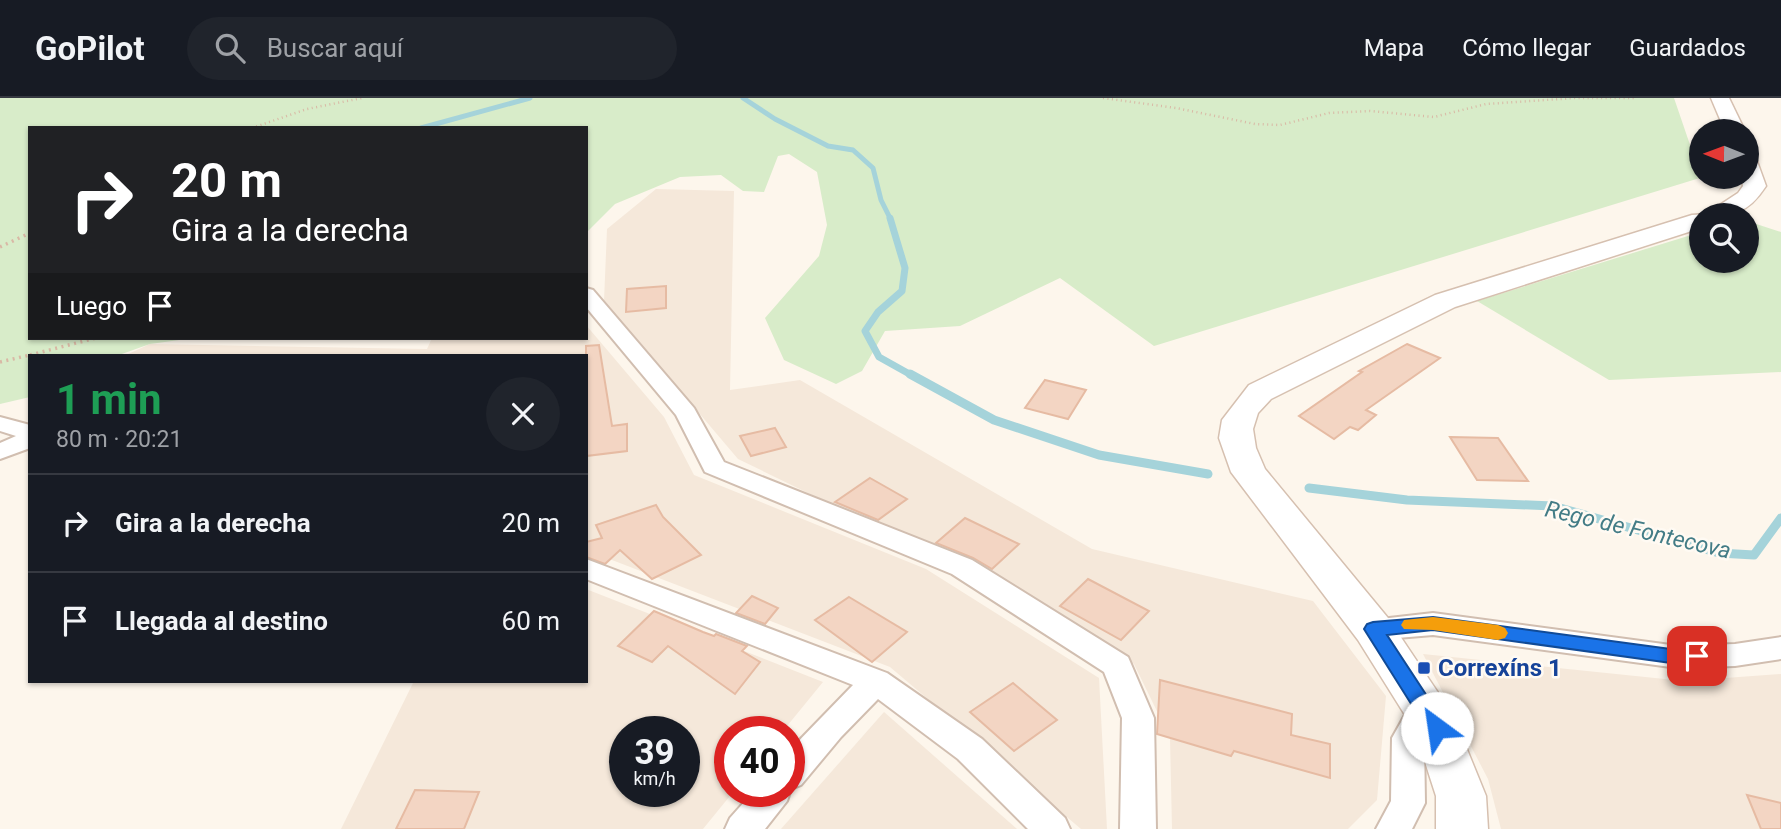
<!DOCTYPE html>
<html lang="es">
<meta charset="utf-8">
<style>
:root{--surface:#171b24;--page:#20242c;--text:#f1f3f6;--muted:#9ea1a6;--line:#363941}
body{margin:0;font-family:Roboto,sans-serif;background:var(--page);color:var(--text);height:100vh;display:flex;flex-direction:column;font-size:26px;white-space:nowrap}
*{box-sizing:border-box;margin:0}
p{font-size:23px;color:var(--muted)}
.icon{flex:none;width:38px;height:38px;fill:none;stroke:currentColor;stroke-width:2;stroke-linecap:round;stroke-linejoin:round}
.map{position:relative;flex:1;overflow:hidden}
.drawer{position:absolute;left:28px;top:256px;width:560px;height:329px;display:flex;flex-direction:column;background:var(--surface);border-radius:0px;box-shadow:0 2px 5px #0004}
.drawer>*{flex:none}
.hud{position:absolute;left:28px;top:28px;width:560px;height:214px;border-radius:0px;box-shadow:0 2px 5px #0004;background:#202124;color:#fff;overflow:hidden}
.needle{width:46px;rotate:271deg}
.controls{position:absolute;left:1689px;top:21px;display:grid;gap:14px}
.controls a{display:grid;place-items:center;width:70px;height:70px;border-radius:50%;background:var(--surface);box-shadow:0 2px 5px #0004;font-size:35px}
.speed{position:absolute;left:609px;top:618px;display:flex;gap:14px;font-size:35px;font-weight:700;text-align:center}
.speed>*{display:grid;place-content:center;width:91px;height:91px;border-radius:50%;background:var(--surface);box-shadow:0 2px 5px #0004;line-height:1}
.speed small{font-size:18px;font-weight:400}
.speed .limit{border:10px solid #d22;background:#fff;color:#111}
.pin{position:absolute;display:grid;place-items:center;width:60px;height:60px;color:#fff;margin:-30px;border-radius:14px;box-shadow:0 4px 10px #0006}
.me{position:absolute;width:77px;margin:-38px;rotate:329deg;stroke-linejoin:round;filter:drop-shadow(0 0 5px #0008)}
.turn{display:flex;align-items:center;gap:24px;height:147px;padding:0 28px;font-size:32px}
.turn .icon{width:91px;height:91px;stroke-width:2.5}
.turn b{display:block;font-size:49px;line-height:60px}
.then{display:flex;align-items:center;height:66px;padding:0 28px;background:#0003;gap:14px;font-size:26px}
.round{display:grid;place-items:center;flex:none;width:74px;height:74px;border-radius:37px;background:var(--page)}
.overview{display:flex;align-items:center;justify-content:space-between;height:119px;padding:0 28px}
h1{font-size:42px;font-weight:700;line-height:52px;color:#1e9e55}
ul{padding:0;list-style:none}
li{display:flex;align-items:center;gap:21px;height:98px;padding:0 28px;border-top:2px solid var(--line)}
li div{flex:1}
li b{display:block;font-size:26px}
li em{font-style:normal}
header{display:flex;align-items:center;gap:42px;box-sizing:border-box;height:98px;padding:0 35px;background:var(--surface);border-bottom:2px solid var(--line)}
header strong{font-size:33px}
nav{display:flex;gap:38px;margin-inline-start:auto;font-size:24px}
.search{width:490px;height:63px;background:var(--page);display:flex;align-items:center;gap:18px;box-sizing:border-box;padding:0 24px;border-radius:38px;color:var(--muted);font-size:26px}
.map>svg:first-child{display:block}
.residential{fill:#f5e8da;fill-rule:evenodd}
.green{fill:#d8ecc9}
.lines{fill:none;stroke-linecap:round;stroke-linejoin:round}
.stream-far2{stroke:#a5d3da;stroke-width:5}
.stream-far1{stroke:#a5d3da;stroke-width:7}
.stream{stroke:#a5d3da;stroke-width:9}
.building{fill:#f3d5c3;stroke:#e6bba3;stroke-width:2}
.street-casing{stroke:#d1beb0;stroke-width:4}
.secondary-casing{stroke:#d6c0b0;stroke-width:3}
.path-far1{stroke:#d9b8a5;stroke-width:2.5;stroke-dasharray:1 3.5;stroke-linecap:butt}
.path{stroke:#d9b8a5;stroke-width:3.5;stroke-dasharray:2 4.5;stroke-linecap:butt}
.street{fill:#fff;fill-rule:evenodd}
.secondary{fill:#fff;fill-rule:evenodd}
.route{fill:#1a73e8;stroke:#114b97;stroke-width:2}
.slow{fill:#f59e0b}
.transit-dot{fill:#1a4fb4;stroke:#fffaf3;stroke-width:2.5}
.labels{text-anchor:middle;dominant-baseline:central;stroke-width:5;stroke-linejoin:round;paint-order:stroke}
.water-label{font-size:23px;font-style:italic;fill:#437c86;stroke:#fffaf3}
.near-transit-label{font-size:24px;font-weight:bold;fill:#164399;stroke:#fffaf3;text-anchor:start}
</style>
<header>
<strong>GoPilot</strong>
<div class="search"><svg class="icon" aria-label="search" viewBox="0 0 24 24"><circle cx="10" cy="10" r="6"/><path d="M15 15l6 6"/></svg>Buscar aquí</div>
<nav><a>Mapa</a><a>Cómo llegar</a><a>Guardados</a></nav>
</header>
<div class="map">
<svg width="1781" height="731" viewBox="0 0 1781 731">
<rect width="100%" height="100%" fill="#fdf6ec"/>
<g class="residential">
<polygon points="656,91 734,93 730,292 800,282 1092,451 1313,503 1386,598 1377,702 1348,731 1172,731 1170,640 1134,566 988,475 872,426 738,361 604,203 607,131"/>
<polygon points="586,227 664,319 694,377 926,471 1099,580 1107,731 1081,731 890,569 586,452 586,257 126,257 150,246 427,251 432,240 586,240"/>
<path d="M 586,491 L 823,584 L 783,633 L 730,634 L 730,693 L 734,693 L 703,731 L 341,731 L 414,583 L 586,583 ZM 625,634 L 684,634 L 684,693 L 625,693 Z"/>
<polygon points="1423,556 1684,583 1781,576 1781,731 1501,731 1488,681"/>
<polygon points="884,614 1017,731 781,731"/>
</g>
<g class="green">
<polygon points="0,0 1674,0 1701,79 1703,79 1154,248 1060,180 960,228 885,233 862,273 836,286 784,262 765,220 819,158 827,127 817,74 789,56 778,58 764,94 743,93 721,77 680,79 615,106 586,135 586,30 30,30 30,240 194,240 150,246 119,257 30,257 30,299 0,306"/>
<polygon points="1747,123 1781,134 1781,274 1609,282 1477,203 1701,134 1701,163 1746,163"/>
</g>
<g class="lines">
<g class="stream-far2">
<polyline points="743,0 775,21 828,48 853,52 873,70 881,102 891,122"/>
<polyline points="421,30 530,0"/>
</g>
<polyline class="stream-far1" points="890,120 905,170 902,193 878,214 865,233 879,259 913,278"/>
<g class="stream">
<polyline points="910,276 994,322 1099,357 1208,376"/>
<polyline points="1309,390 1407,402 1553,408 1719,455 1754,457 1781,420"/>
</g>
</g>
<g class="building">
<polygon points="666,188 666,210 626,214 627,191"/>
<polygon points="1407,246 1440,260 1366,312 1376,317 1358,332 1350,329 1334,341 1299,318 1362,274 1359,273"/>
<polygon points="599,247 612,328 627,326 627,353 586,358 586,248"/>
<polygon points="1045,282 1086,292 1068,321 1025,310"/>
<polygon points="775,330 786,349 751,358 740,338"/>
<polygon points="1450,339 1498,340 1528,383 1477,382"/>
<polygon points="870,380 907,401 878,422 835,404"/>
<polygon points="656,407 663,419 701,457 652,481 620,452 605,466 586,459 586,444 602,440 596,427"/>
<polygon points="965,420 1019,446 992,471 973,460 936,445"/>
<polygon points="1088,481 1149,513 1121,542 1060,508"/>
<polygon points="752,498 778,510 765,526 736,515"/>
<polygon points="849,499 907,534 872,564 815,522"/>
<polygon points="654,513 703,534 714,538 716,536 747,548 742,553 760,564 735,596 668,548 652,564 618,548"/>
<polygon points="1160,582 1292,616 1291,637 1330,646 1330,680 1234,653 1231,658 1157,636"/>
<polygon points="1013,585 1057,622 1014,653 970,614"/>
<polygon points="415,692 479,694 464,731 396,731"/>
<polygon points="1747,697 1781,705 1781,731 1761,731"/>
</g>
<g class="lines">
<defs>
<g id="street">
<polygon points="586,190 593,192 694,310 724,364 972,462 1128,559 1154,620 1156,731 1120,731 1122,620 1104,574 952,476 705,374 676,317 586,209"/>
<polygon points="0,319 30,327 30,350 0,361 0,345 16,338 0,333"/>
<polygon points="586,461 887,575 982,641 1065,720 1070,731 1028,731 958,661 878,601 841,639 801,687 791,691 787,703 765,731 725,731 730,720 754,693 789,693 789,653 853,587 586,481"/>
<polygon points="1433,515 1678,548 1735,546 1781,539 1781,561 1735,568 1678,570 1433,537 1373,542 1363,539 1358,531 1363,523"/>
<polygon points="1425,597 1436,601 1441,610 1424,641 1425,705 1412,731 1376,731 1391,703 1392,640 1414,601"/>
</g>
<g id="secondary">
<polygon points="1711,0 1729,0 1745,33 1725,33"/>
<path d="M 1746,54 L 1754,55 L 1766,88 C 1747,117 1734,117 1701,117 L 1701,130 L 1455,209 L 1271,301 L 1258,315 L 1253,331 L 1256,350 L 1265,371 L 1388,520 L 1453,617 L 1486,698 L 1488,731 L 1436,731 L 1436,698 L 1415,633 L 1358,542 L 1231,374 L 1219,340 L 1222,322 L 1249,287 L 1435,197 L 1692,117 L 1706,116 L 1738,95 L 1743,88 L 1741,79 L 1746,79 Z"/>
</g>
</defs>
<use href="#street" class="street-casing"/>
<use href="#secondary" class="secondary-casing"/>
<g class="path-far1">
<polyline points="1103,0 1176,10 1255,26 1280,27 1329,15 1370,13 1434,19 1486,6 1575,0 1637,0"/>
<polyline points="252,30 307,11 362,0"/>
</g>
<g class="path">
<polyline points="0,149 30,135"/>
<polyline points="30,257 96,240"/>
<polyline points="0,264 30,257"/>
</g>
<use href="#street" class="street"/>
<use href="#secondary" class="secondary"/>
</g>
<polygon class="route" points="1433,519 1678,552 1704,553 1707,558 1704,563 1678,566 1433,532 1387,537 1448,630 1445,636 1437,638 1430,636 1364,531 1367,526 1373,524"/>
<polygon class="slow" points="1433,519 1498,527 1505,530 1508,535 1505,540 1498,542 1433,532 1404,531 1401,527 1404,522"/>
<rect class="transit-dot" x="1417" y="563" width="14" height="14" rx="3.5"/>
<g class="labels">
<g class="water-label">
<text transform="translate(1638 432) rotate(13)">Rego de Fontecova</text>
</g>
<g class="near-transit-label">
<text x="1438" y="570">Correxíns 1</text>
</g>
</g>
</svg>
<div class="controls">
<a><svg class="needle" viewBox="-14 -14 28 28"><path d="M0-13l5 13h-10z" fill="#e53935"/><path d="M0 13l5-13h-10z" fill="#9ea1a6"/></svg></a>
<a><svg class="icon" aria-label="search" viewBox="0 0 24 24"><circle cx="10" cy="10" r="6"/><path d="M15 15l6 6"/></svg></a>
</div>
<div class="speed"><div>39<small>km/h</small></div><div class="limit">40</div></div>
<div class="pin" style="left:1697px;top:558px;background:#d93025"><svg class="icon" aria-label="arrive" viewBox="0 0 24 24"><path d="M6 21V4h12l-3 4 3 4H6"/></svg></div>
<svg class="me" style="left:1437px;top:630px" viewBox="-20 -20 40 40"><circle r="19" fill="#fff"/><path d="M0-13L10 11 0 6-10 11z" fill="#1a73e8"/></svg>
<div class="hud">
<div class="turn"><svg class="icon" aria-label="right" viewBox="0 0 24 24"><path d="M7 20v-9h11M14 6l5 5-5 5"/></svg><div><b>20 m</b>Gira a la derecha</div></div>
<div class="then">Luego<svg class="icon" aria-label="arrive" viewBox="0 0 24 24"><path d="M6 21V4h12l-3 4 3 4H6"/></svg></div>
</div>
<section class="drawer">
<div class="overview"><div><h1>1 min</h1><p>80 m · 20:21</p></div><a class="round"><svg class="icon" aria-label="close" viewBox="0 0 24 24"><path d="M6 6l12 12M18 6L6 18"/></svg></a></div>
<ul>
<li><svg class="icon" aria-label="right" viewBox="0 0 24 24"><path d="M7 20v-9h11M14 6l5 5-5 5"/></svg><div><b>Gira a la derecha</b></div><em>20 m</em></li>
<li><svg class="icon" aria-label="arrive" viewBox="0 0 24 24"><path d="M6 21V4h12l-3 4 3 4H6"/></svg><div><b>Llegada al destino</b></div><em>60 m</em></li>
</ul>
</section>
</div>
